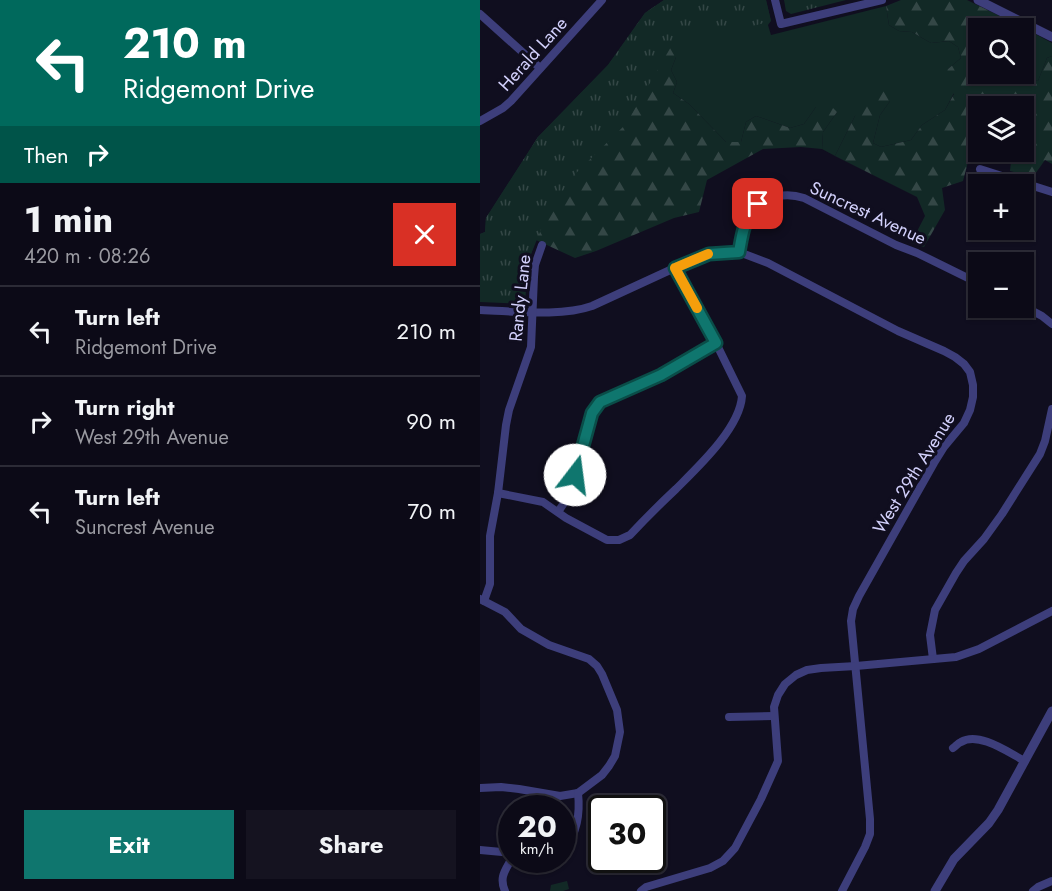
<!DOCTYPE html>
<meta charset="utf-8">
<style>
:root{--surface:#0c0a17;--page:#151320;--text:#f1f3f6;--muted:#9a9aa1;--line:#2c2b36;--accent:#0f766e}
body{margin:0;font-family:Jost,sans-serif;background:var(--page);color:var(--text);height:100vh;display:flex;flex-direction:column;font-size:22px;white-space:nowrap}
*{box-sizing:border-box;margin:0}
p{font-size:20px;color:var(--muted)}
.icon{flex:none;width:33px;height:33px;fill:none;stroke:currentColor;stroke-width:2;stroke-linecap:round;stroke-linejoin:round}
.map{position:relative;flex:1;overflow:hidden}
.details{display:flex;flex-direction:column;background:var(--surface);width:480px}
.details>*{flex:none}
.guide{background:#00695c;color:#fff;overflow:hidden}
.fabs{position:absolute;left:488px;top:18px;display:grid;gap:12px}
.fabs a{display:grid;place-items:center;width:66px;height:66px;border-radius:0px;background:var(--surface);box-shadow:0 2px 4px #0004,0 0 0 2px var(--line);font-size:30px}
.speed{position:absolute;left:18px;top:795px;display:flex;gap:12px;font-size:30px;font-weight:700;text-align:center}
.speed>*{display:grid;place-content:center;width:78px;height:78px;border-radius:50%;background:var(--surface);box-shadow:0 2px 4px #0004,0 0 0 2px var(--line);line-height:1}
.speed small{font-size:15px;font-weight:400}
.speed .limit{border:3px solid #111;border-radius:9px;background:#fff;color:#111}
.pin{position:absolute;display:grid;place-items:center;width:51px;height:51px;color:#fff;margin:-26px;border-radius:12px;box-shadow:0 3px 9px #0006}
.me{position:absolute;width:66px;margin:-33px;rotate:15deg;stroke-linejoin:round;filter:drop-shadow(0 0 4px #0008)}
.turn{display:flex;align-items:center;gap:21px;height:126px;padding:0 24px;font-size:27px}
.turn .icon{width:78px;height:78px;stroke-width:2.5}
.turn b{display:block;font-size:42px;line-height:51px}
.then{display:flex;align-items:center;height:57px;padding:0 24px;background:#0003;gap:12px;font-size:22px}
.round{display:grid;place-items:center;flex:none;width:63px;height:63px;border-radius:0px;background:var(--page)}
.overview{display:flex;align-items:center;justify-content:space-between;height:102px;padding:0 24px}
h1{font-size:36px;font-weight:700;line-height:45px}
.cta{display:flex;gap:12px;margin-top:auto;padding:12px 24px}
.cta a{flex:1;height:69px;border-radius:0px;background:var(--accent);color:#fff;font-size:24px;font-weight:700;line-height:69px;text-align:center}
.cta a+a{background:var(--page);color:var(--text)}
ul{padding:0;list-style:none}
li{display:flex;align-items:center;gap:18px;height:90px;padding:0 24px;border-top:2px solid var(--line)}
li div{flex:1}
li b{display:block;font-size:22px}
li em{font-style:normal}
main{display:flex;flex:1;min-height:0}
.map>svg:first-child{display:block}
.grass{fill:#122926}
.forest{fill:url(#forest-firs)}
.park{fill:url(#park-tufts)}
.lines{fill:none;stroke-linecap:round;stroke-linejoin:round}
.minor{stroke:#3d3e7b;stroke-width:8}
.tertiary{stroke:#3d3e7b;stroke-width:9}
.route-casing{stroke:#0a4d48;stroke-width:15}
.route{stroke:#0f766e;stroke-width:10}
.slow{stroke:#f59e0b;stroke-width:10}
.labels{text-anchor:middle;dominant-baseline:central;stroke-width:6;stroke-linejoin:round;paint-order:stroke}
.street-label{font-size:18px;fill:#d2d0fb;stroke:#100e1f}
</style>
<main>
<section class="details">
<div class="guide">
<div class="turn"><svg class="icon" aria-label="left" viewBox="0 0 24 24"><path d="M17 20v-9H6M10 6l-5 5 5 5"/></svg><div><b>210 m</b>Ridgemont Drive</div></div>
<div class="then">Then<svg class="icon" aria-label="right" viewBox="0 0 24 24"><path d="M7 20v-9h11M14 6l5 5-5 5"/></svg></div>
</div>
<div class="overview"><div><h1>1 min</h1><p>420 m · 08:26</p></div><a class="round" style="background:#d93025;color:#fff"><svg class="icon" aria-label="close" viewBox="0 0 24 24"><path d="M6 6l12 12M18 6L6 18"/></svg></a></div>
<ul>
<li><svg class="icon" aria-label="left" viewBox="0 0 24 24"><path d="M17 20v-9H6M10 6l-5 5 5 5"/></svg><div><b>Turn left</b><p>Ridgemont Drive</p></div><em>210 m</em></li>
<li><svg class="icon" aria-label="right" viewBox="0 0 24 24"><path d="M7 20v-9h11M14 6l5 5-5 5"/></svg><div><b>Turn right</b><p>West 29th Avenue</p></div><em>90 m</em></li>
<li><svg class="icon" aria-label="left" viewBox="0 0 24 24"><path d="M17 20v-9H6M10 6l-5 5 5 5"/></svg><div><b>Turn left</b><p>Suncrest Avenue</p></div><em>70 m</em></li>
</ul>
<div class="cta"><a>Exit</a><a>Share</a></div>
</section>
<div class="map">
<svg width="572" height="891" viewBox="0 0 572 891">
<defs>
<pattern id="forest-firs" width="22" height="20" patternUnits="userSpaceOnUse" patternTransform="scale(1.5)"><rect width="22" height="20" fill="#122926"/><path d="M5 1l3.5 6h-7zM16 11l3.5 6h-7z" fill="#344746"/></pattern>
<pattern id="park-tufts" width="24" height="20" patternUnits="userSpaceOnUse" patternTransform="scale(1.5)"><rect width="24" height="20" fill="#122926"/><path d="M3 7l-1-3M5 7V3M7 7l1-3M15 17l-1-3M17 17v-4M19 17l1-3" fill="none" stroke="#344746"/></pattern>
</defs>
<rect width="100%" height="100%" fill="#100e1f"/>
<g class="grass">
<polygon points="286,0 291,21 288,25 291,35 406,6 409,25 419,31 432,32 451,43 469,41 478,47 481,58 468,69 474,93 465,110 442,125 431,140 401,147 393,143 400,115 410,101 375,116 355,156 342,149 343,132 357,112 336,107 324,124 310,128 276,116 266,122 261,142 246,142 209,104 193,93 197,82 191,70 196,57 164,33"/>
<polygon points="548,30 572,43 572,56 567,58 558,81 540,76 540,74 543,74 543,47"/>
</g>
<g class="forest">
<polygon points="184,0 248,10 195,40 196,57 191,70 197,82 193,93 209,104 246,142 261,142 266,122 276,116 310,128 324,124 336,107 349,104 357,112 343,132 342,149 321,147 283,149 227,180 219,212 194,218 116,251 95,258 56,240 51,254 0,234 5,232 6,218 58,137 128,65 165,13"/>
<polygon points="421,0 487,0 548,30 543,47 543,28 498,28 498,74 540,74 540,76 558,81 567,58 572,56 572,164 565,160 553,177 530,171 532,152 543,152 543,106 498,106 498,130 495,130 487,146 489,158 483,181 462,188 465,210 444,247 431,243 445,216 437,197 355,156 375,116 399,85 411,89 410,101 400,115 393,143 401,147 431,140 442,125 465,110 474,94 463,83 468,69 481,58 478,47 469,41 451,43 432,32 419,31 409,25 406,6"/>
</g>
<g class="park">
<polygon points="184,0 286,0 291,21 262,29 240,29 212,33 195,40 146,124 92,177 67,215 51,254 47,276 45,304 0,302 0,234 5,232 6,218 58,137 128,65 165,13"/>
<polygon points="304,0 366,0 311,14 306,11"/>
<polygon points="87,881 89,889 83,891 70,891 71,885"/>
</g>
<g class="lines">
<g class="minor">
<polyline points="295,0 301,24 402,0"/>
<polyline points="0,14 60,68"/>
<polyline points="0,121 23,108 31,101 122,0"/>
<polyline points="500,169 572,192"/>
<path d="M 259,252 C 260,244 261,236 263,228 C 270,201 299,190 324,198 L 416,245 L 437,253 L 498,283"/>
<polyline points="543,306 562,316 572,324"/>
<path d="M 0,310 C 33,311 81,317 112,306 L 201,265 L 229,254 L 259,252 L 288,263 L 418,331 L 464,351 L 475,357 L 484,364 L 490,372 L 493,385 L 493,397 L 490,410 L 484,423 L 464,447 L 454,463 L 379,596 L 373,609 L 371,621 L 390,819 L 390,834 L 385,847 L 362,891"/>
<path d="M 18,493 L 63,502 L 86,518 L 127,540 L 139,540 L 150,535 C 165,519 180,504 196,489 C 218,467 260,428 262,396 L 236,343 L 195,268"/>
<polyline points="78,512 90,494 110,418 116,406 124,399 181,375 236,343"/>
<polyline points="0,599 25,612 41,629 69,645 109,659 117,666 122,674 137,710 140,732 135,756 129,766 122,775 98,793 80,796 39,789 21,787 0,788"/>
<polyline points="4,601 10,584 10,536 18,493 26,425 29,410 51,347 54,277 55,265 62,245"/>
<polyline points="453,659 450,635 455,610 476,573 484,561 504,539 522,514 560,454 565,441 572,409"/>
<polyline points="249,717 294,716"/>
<path d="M 473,748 C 476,746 478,743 481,742 C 499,731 529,753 545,761"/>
<path d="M 82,848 C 98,837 100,811 98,793"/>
<polyline points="0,850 32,853"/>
<path d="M 25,891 C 19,877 25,871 32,858"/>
<polyline points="161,891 166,887 230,868 243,861 255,848 281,799 298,761 294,707 298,695 305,684 316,675 327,670 341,668 376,666 476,657 499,649 572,611"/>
<polyline points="553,891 558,887 572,881"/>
</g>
<g class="tertiary">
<polyline points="498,0 572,37"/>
<polyline points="455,891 474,859 509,823 518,810 572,711"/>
</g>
</g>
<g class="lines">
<defs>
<path id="route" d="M 95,475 L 112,413 L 120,402 L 181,375 L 236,343 L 195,268 L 229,254 L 259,252 C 263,230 263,223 278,204"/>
</defs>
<use href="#route" class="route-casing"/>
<use href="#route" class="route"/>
<polyline class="slow" points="217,308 195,268 228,254"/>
</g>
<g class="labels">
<g class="street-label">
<text transform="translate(53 54) rotate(-48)">Herald Lane</text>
<text transform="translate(388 213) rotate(25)">Suncrest Avenue</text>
<text transform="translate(40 298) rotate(-84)">Randy Lane</text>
<text transform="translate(434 473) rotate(-58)">West 29th Avenue</text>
</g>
</g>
</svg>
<div class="fabs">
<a><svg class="icon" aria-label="search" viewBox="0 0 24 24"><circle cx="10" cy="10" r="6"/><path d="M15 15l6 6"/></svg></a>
<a><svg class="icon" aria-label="layers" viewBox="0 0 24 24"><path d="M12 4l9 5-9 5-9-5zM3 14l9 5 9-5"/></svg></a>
<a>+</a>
<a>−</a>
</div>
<div class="speed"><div>20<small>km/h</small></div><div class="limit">30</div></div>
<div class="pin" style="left:278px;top:204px;background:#d93025"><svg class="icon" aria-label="arrive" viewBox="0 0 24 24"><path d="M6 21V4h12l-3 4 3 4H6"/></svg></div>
<svg class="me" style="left:95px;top:475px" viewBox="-20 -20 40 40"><circle r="19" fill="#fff"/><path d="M0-13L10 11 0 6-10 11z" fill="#0f766e"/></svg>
</div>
</main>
